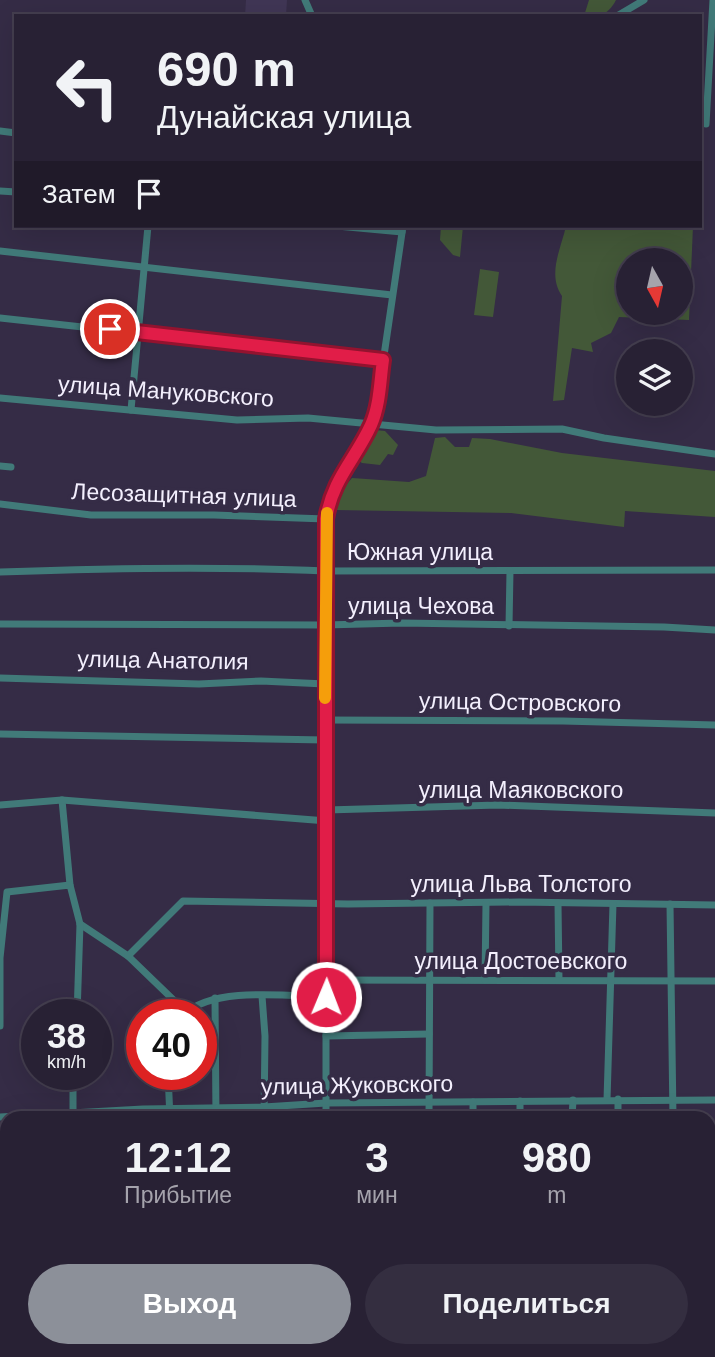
<!DOCTYPE html>
<html lang="ru">
<meta charset="utf-8">
<style>
:root{--surface:#282134;--page:#342e40;--text:#f1f3f6;--muted:#a5a3ac;--line:#443e4f;--accent:#8c9099}
body{margin:0;font-family:Arial,sans-serif;background:var(--page);color:var(--text);height:100vh;display:flex;flex-direction:column;font-size:26px;white-space:nowrap}
*{box-sizing:border-box;margin:0}
p{font-size:23px;color:var(--muted)}
.icon{flex:none;width:38px;height:38px;fill:none;stroke:currentColor;stroke-width:2;stroke-linecap:round;stroke-linejoin:round}
.map{position:relative;flex:1;overflow:hidden}
.sheet{position:absolute;left:0px;top:1111px;width:716px;height:247px;display:flex;flex-direction:column;background:var(--surface);border-radius:21px 21px 0 0;box-shadow:0 7px 28px #0002,0 0 0 2px var(--line)}
.sheet>*{flex:none}
.hud{position:absolute;left:14px;top:14px;width:688px;height:214px;border-radius:0px;box-shadow:0 7px 28px #0002,0 0 0 2px var(--line);background:#282134;color:var(--text);overflow:hidden}
.needle{width:46px;rotate:172deg}
.buttons{position:absolute;left:616px;top:248px;display:grid;gap:14px}
.buttons a{display:grid;place-items:center;width:77px;height:77px;border-radius:50%;background:var(--surface);box-shadow:0 7px 28px #0002,0 0 0 2px var(--line);font-size:35px}
.speed{position:absolute;left:21px;top:999px;display:flex;gap:14px;font-size:35px;font-weight:700;text-align:center}
.speed>*{display:grid;place-content:center;width:91px;height:91px;border-radius:50%;background:var(--surface);box-shadow:0 7px 28px #0002,0 0 0 2px var(--line);line-height:1}
.speed small{font-size:18px;font-weight:400}
.speed .limit{border:10px solid #d22;background:#fff;color:#111}
.pin{position:absolute;display:grid;place-items:center;width:60px;height:60px;color:#fff;margin:-30px;border:4px solid #fff;border-radius:50%;box-shadow:0 2px 7px #0007}
.me{position:absolute;width:77px;margin:-38px;rotate:1deg;stroke-linejoin:round;filter:drop-shadow(0 0 5px #0008)}
.turn{display:flex;align-items:center;gap:24px;height:147px;padding:0 28px;font-size:32px}
.turn .icon{width:91px;height:91px;stroke-width:2.5}
.turn b{display:block;font-size:49px;line-height:60px}
.then{display:flex;align-items:center;height:66px;padding:0 28px;background:#0003;gap:14px;font-size:26px}
.eta{display:flex;justify-content:space-evenly;align-items:center;height:119px;text-align:center}
.eta b{font-size:42px;font-weight:700;line-height:49px}
.action{display:flex;gap:14px;margin-top:auto;padding:14px 28px}
.action a{flex:1;height:80px;border-radius:42px;background:var(--accent);color:#fff;font-size:28px;font-weight:700;line-height:80px;text-align:center}
.action a+a{background:var(--page);color:var(--text)}
.map>svg:first-child{display:block}
.built{fill:#403655}
.green{fill:#435838;fill-rule:evenodd}
.lines{fill:none;stroke-linecap:round;stroke-linejoin:round}
.minor{stroke:#417a79;stroke-width:7}
.route-casing{stroke:#92132f;stroke-width:18}
.route{stroke:#e11d48;stroke-width:12}
.slow{stroke:#f59e0b;stroke-width:12}
.labels{text-anchor:middle;dominant-baseline:central;stroke-width:7;stroke-linejoin:round;paint-order:stroke}
.street-label{font-size:23px;fill:#f3effd;stroke:#352c46}
</style>
<div class="map">
<svg width="715" height="1357" viewBox="0 0 715 1357">
<rect width="100%" height="100%" fill="#352c46"/>
<polygon class="built" points="246,0 287,0 286,16 245,16"/>
<g class="green">
<path d="M 589,0 L 616,0 C 608,15 601,16 584,16 Z"/>
<polygon points="441,226 463,226 460,257 453,255 440,240"/>
<path d="M 566,226 L 693,226 L 689,320 L 619,317 L 611,333 L 591,343 L 593,352 L 572,348 L 564,400 L 553,401 L 562,296 C 547,274 561,249 566,226 ZM 628,261 L 681,261 L 681,313 L 628,313 Z"/>
<polygon points="480,269 499,272 493,317 474,315"/>
<polygon points="375,430 385,431 398,445 393,455 388,454 380,465 362,463 358,460"/>
<polygon points="445,437 455,447 469,447 472,438 490,439 562,453 715,471 715,517 625,511 624,527 511,513 335,510 345,486 352,478 409,482 426,476 435,438"/>
</g>
<g class="lines">
<g class="minor">
<polyline points="305,0 312,16"/>
<polyline points="617,16 644,0"/>
<polyline points="706,124 713,0"/>
<polyline points="0,131 16,133"/>
<polyline points="0,191 16,192"/>
<polyline points="337,226 402,232"/>
<polyline points="0,251 392,295"/>
<polyline points="0,318 383,360"/>
<polyline points="0,398 237,420 308,418 436,430 562,429 604,438 715,454"/>
<polyline points="131,410 148,226"/>
<polyline points="0,466 11,467"/>
<polyline points="0,504 91,515 214,515 326,519"/>
<path d="M 0,572 C 108,568 217,566 325,571 L 715,570"/>
<polyline points="0,624 325,625 402,623 664,627 715,630"/>
<polyline points="509,626 510,571"/>
<polyline points="0,678 199,684 261,681 325,684"/>
<polyline points="325,720 563,721 715,725"/>
<polyline points="0,734 325,740"/>
<polyline points="62,800 70,885"/>
<polyline points="0,805 62,800 327,821"/>
<polyline points="327,810 498,805 715,813"/>
<polyline points="558,903 559,980"/>
<polyline points="670,904 673,1118"/>
<polyline points="80,924 128,956 186,1012"/>
<polyline points="128,956 183,901 348,904 519,902 715,905"/>
<polyline points="327,980 715,981"/>
<polyline points="485,980 486,903"/>
<polyline points="262,996 265,1036 264,1118"/>
<polyline points="215,998 216,1118"/>
<path d="M 184,1015 C 212,986 288,996 326,997"/>
<polyline points="0,1026 0,958 7,892 70,885 80,924 77,1015"/>
<polyline points="326,1036 429,1034"/>
<polyline points="168,1074 170,1118"/>
<polyline points="607,1100 613,904"/>
<polyline points="520,1101 520,1118"/>
<polyline points="0,1117 143,1109 264,1107 326,1103 715,1100"/>
<polyline points="73,1118 73,1074"/>
<path d="M 326,1118 L 326,519 C 333,476 362,450 376,410 L 403,226"/>
<polyline points="429,1118 430,903"/>
<polyline points="473,1118 473,1102"/>
<polyline points="572,1118 573,1100"/>
<polyline points="618,1118 618,1099"/>
<polyline points="709,1251 715,1252"/>
<polyline points="0,1288 7,1294"/>
<polyline points="69,1351 76,1357"/>
<polyline points="222,1351 223,1357"/>
<polyline points="517,1351 517,1357"/>
<polyline points="577,1351 578,1357"/>
<polyline points="36,1357 43,1351"/>
<polyline points="325,1357 325,1351"/>
<polyline points="427,1357 427,1351"/>
<polyline points="672,1357 672,1351"/>
</g>
</g>
<g class="lines">
<defs>
<path id="route" d="M 110,329 L 383,360 C 380,381 380,405 371,425 C 355,460 333,478 326,519 L 326,997"/>
</defs>
<use href="#route" class="route-casing"/>
<use href="#route" class="route"/>
<polyline class="slow" points="325,698 327,513"/>
</g>
<g class="labels">
<g class="street-label">
<text transform="translate(166 391) rotate(4)">улица Мануковского</text>
<text transform="translate(184 495) rotate(2)">Лесозащитная улица</text>
<text x="420" y="552">Южная улица</text>
<text x="421" y="606">улица Чехова</text>
<text transform="translate(163 660) rotate(1)">улица Анатолия</text>
<text transform="translate(520 702) rotate(1)">улица Островского</text>
<text x="521" y="790">улица Маяковского</text>
<text x="521" y="884">улица Льва Толстого</text>
<text x="521" y="961">улица Достоевского</text>
<text transform="translate(357 1085) rotate(-1)">улица Жуковского</text>
</g>
</g>
</svg>
<div class="buttons">
<a><svg class="needle" viewBox="-14 -14 28 28"><path d="M0-13l5 13h-10z" fill="#e53935"/><path d="M0 13l5-13h-10z" fill="#a5a3ac"/></svg></a>
<a><svg class="icon" aria-label="layers" viewBox="0 0 24 24"><path d="M12 4l9 5-9 5-9-5zM3 14l9 5 9-5"/></svg></a>
</div>
<div class="speed"><div>38<small>km/h</small></div><div class="limit">40</div></div>
<div class="pin" style="left:110px;top:329px;background:#d93025"><svg class="icon" aria-label="arrive" viewBox="0 0 24 24"><path d="M6 21V4h12l-3 4 3 4H6"/></svg></div>
<svg class="me" style="left:326px;top:997px" viewBox="-20 -20 40 40"><circle r="17" fill="#e11d48" stroke="#fff" stroke-width="3"/><path d="M0-11L8 9 0 5-8 9z" fill="#fff"/></svg>
<div class="hud">
<div class="turn"><svg class="icon" aria-label="left" viewBox="0 0 24 24"><path d="M17 20v-9H6M10 6l-5 5 5 5"/></svg><div><b>690 m</b>Дунайская улица</div></div>
<div class="then">Затем<svg class="icon" aria-label="arrive" viewBox="0 0 24 24"><path d="M6 21V4h12l-3 4 3 4H6"/></svg></div>
</div>
<section class="sheet">
<div class="eta">
<div><b>12:12</b><p>Прибытие</p></div>
<div><b>3</b><p>мин</p></div>
<div><b>980</b><p>m</p></div>
</div>
<div class="action"><a>Выход</a><a>Поделиться</a></div>
</section>
</div>
